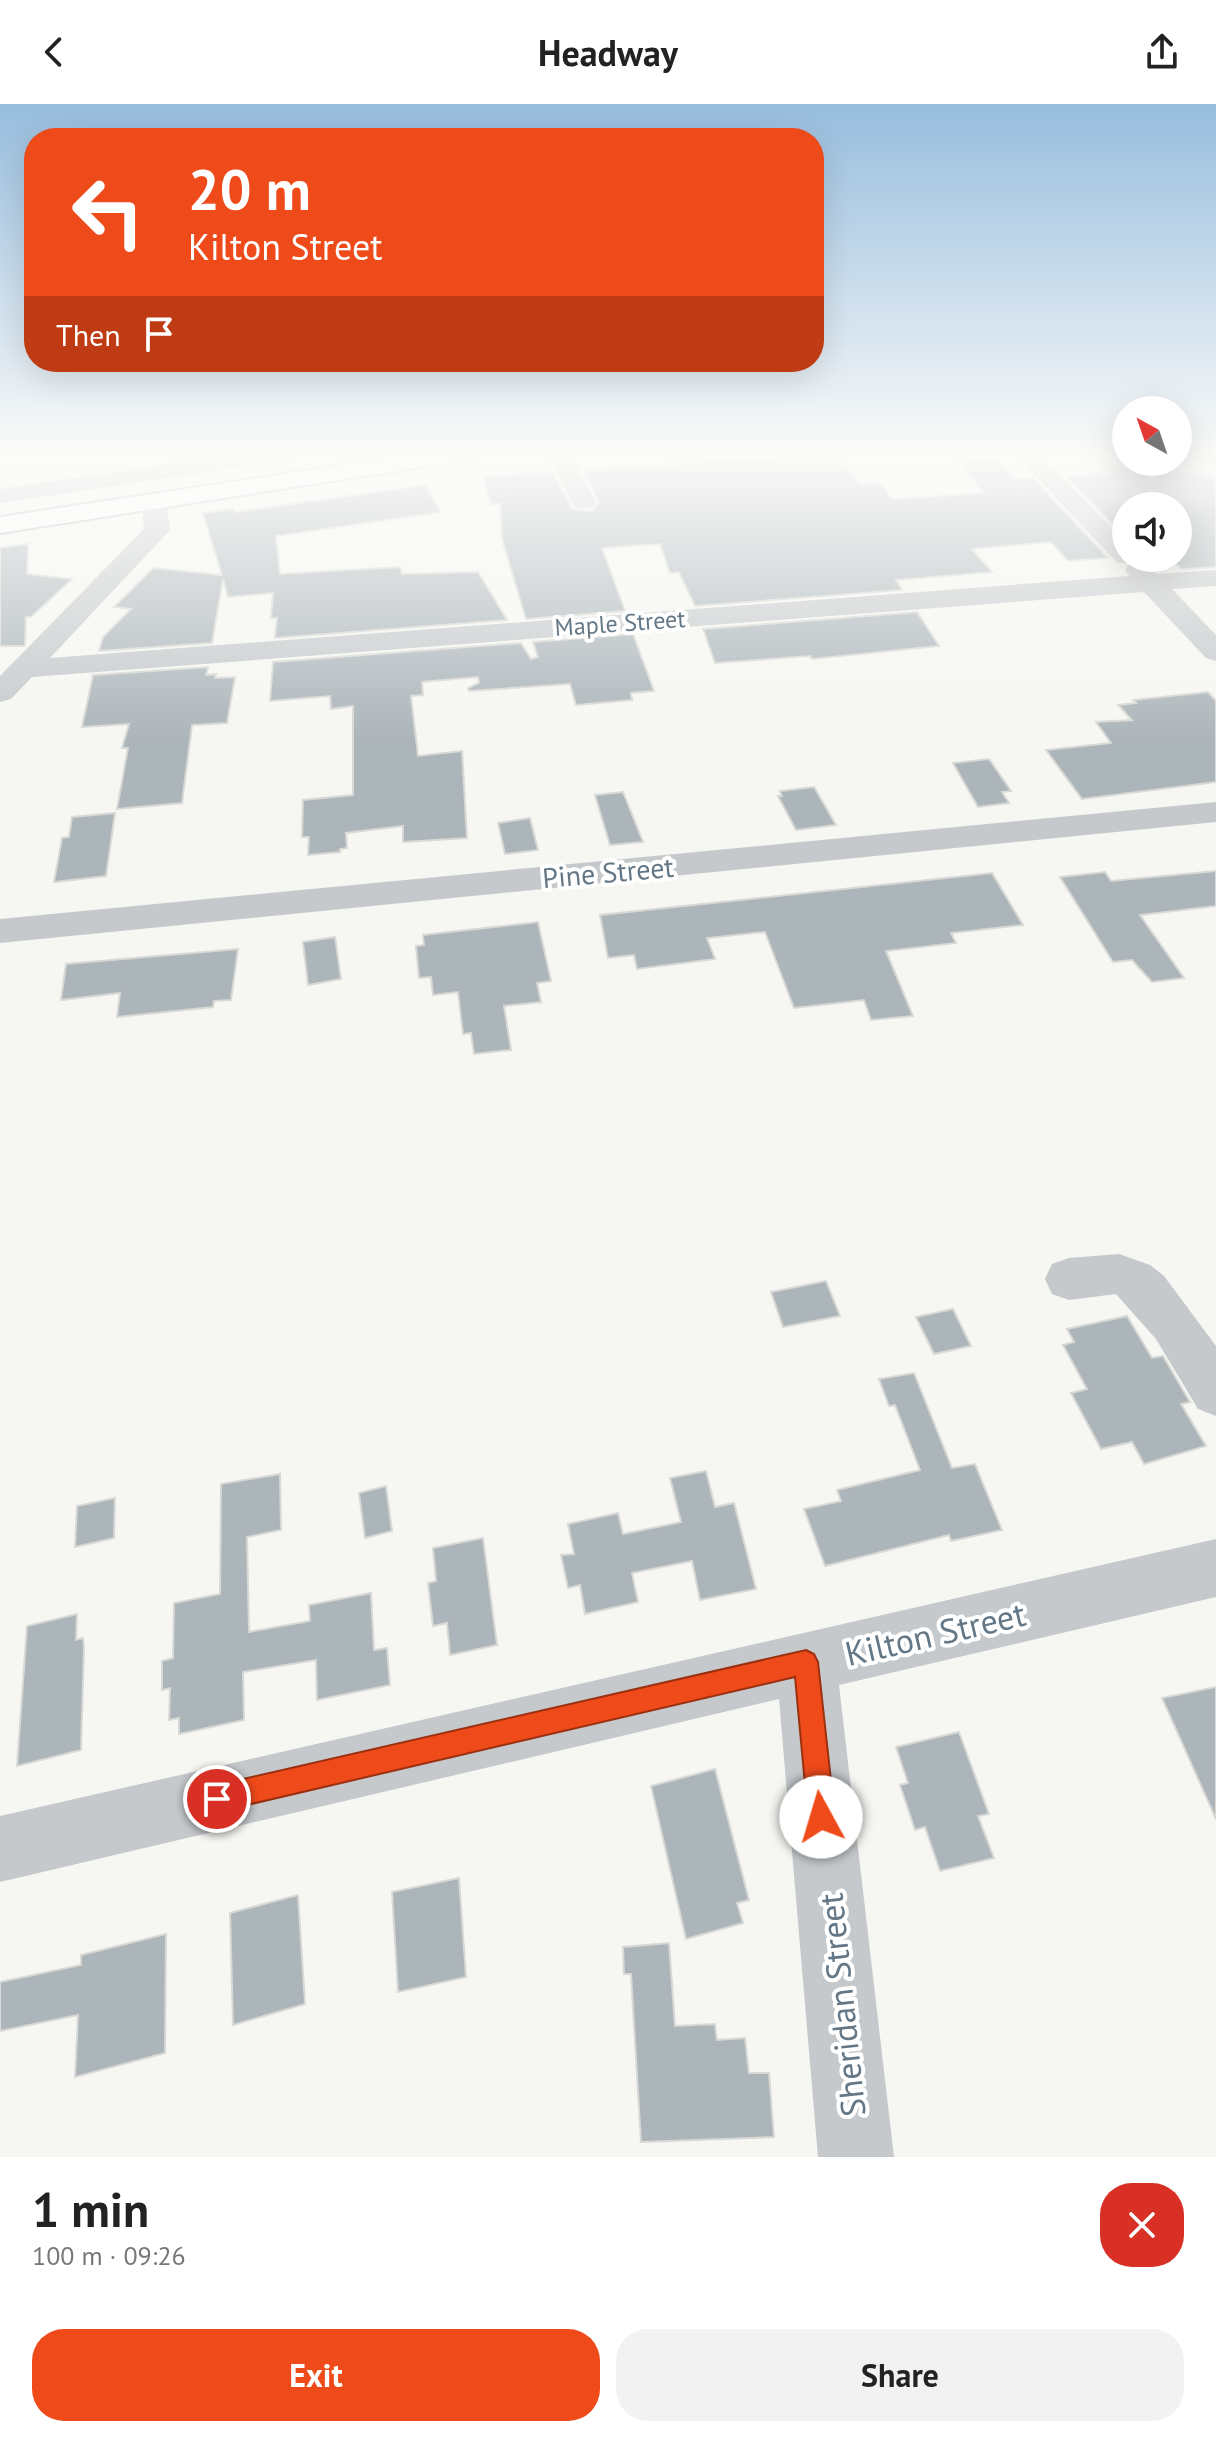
<!DOCTYPE html>
<meta charset="utf-8">
<style>
:root{--surface:#fff;--page:#f2f2f2;--text:#222;--muted:#767676;--accent:#ef4a1a}
body{margin:0;font-family:"PT Sans",sans-serif;background:var(--page);color:var(--text);height:100vh;display:flex;flex-direction:column;font-size:30px;white-space:nowrap}
*{box-sizing:border-box;margin:0}
p{font-size:26px;color:var(--muted)}
.icon{flex:none;width:44px;height:44px;fill:none;stroke:currentColor;stroke-width:2;stroke-linecap:round;stroke-linejoin:round}
.map{position:relative;height:2053px;overflow:hidden}
.panel{display:flex;flex-direction:column;background:var(--surface);flex:1}
.panel>*{flex:none}
.guide{position:absolute;left:24px;top:24px;width:800px;height:244px;border-radius:32px;box-shadow:0 8px 32px #0002;background:#ef4a1a;color:#fff;overflow:hidden}
.needle{width:52px;rotate:320deg}
.tools{position:absolute;left:1112px;top:292px;display:grid;gap:16px}
.tools a{display:grid;place-items:center;width:80px;height:80px;border-radius:50%;background:var(--surface);box-shadow:0 8px 32px #0002;font-size:40px}
.pin{position:absolute;display:grid;place-items:center;width:68px;height:68px;color:#fff;margin:-34px;border:4px solid #fff;border-radius:50%;box-shadow:0 2px 8px #0007}
.me{position:absolute;width:88px;margin:-44px;rotate:354deg;stroke-linejoin:round;filter:drop-shadow(0 0 6px #0008)}
.turn{display:flex;align-items:center;gap:28px;height:168px;padding:0 32px;font-size:36px}
.turn .icon{width:104px;height:104px;stroke-width:2.5}
.turn b{display:block;font-size:56px;line-height:68px}
.then{display:flex;align-items:center;height:76px;padding:0 32px;background:#0003;gap:16px;font-size:30px}
.round{display:grid;place-items:center;flex:none;width:84px;height:84px;border-radius:32px;background:var(--page)}
.head{display:flex;align-items:center;justify-content:space-between;height:136px;padding:0 32px}
h1{font-size:48px;font-weight:700;line-height:60px}
.action{display:flex;gap:16px;margin-top:auto;padding:16px 32px}
.action a{flex:1;height:92px;border-radius:32px;background:var(--accent);color:#fff;font-size:32px;font-weight:700;line-height:92px;text-align:center}
.action a+a{background:var(--page);color:var(--text)}
header{display:flex;justify-content:space-between;align-items:center;height:104px;padding:0 32px;background:var(--surface);font-size:36px;font-weight:700}
.map>svg:first-child{display:block}
.building{fill:#acb5ba;stroke:#d8d8d5;stroke-width:2}
.lines{fill:none;stroke-linecap:round;stroke-linejoin:round}
.major-casing{stroke:#b8bcc0;stroke-width:4}
.minor{fill:#c5c9cc;fill-rule:evenodd}
.major{fill:#fff;fill-rule:evenodd}
.rail{stroke:#a3aab0;stroke-width:4;stroke-dasharray:7 4;stroke-linecap:butt}
.route{fill:#ef4a1a;stroke:#9b3011;stroke-width:2}
.labels{text-anchor:middle;dominant-baseline:central;stroke-width:8;stroke-linejoin:round;paint-order:stroke}
.far-street-label{font-size:24px;fill:#637786;stroke:#fff}
.street-label{font-size:28px;fill:#637786;stroke:#fff}
.near-street-label{font-size:34px;fill:#637786;stroke:#fff}
</style>
<header><svg class="icon" aria-label="back" viewBox="0 0 24 24"><path d="M15 5l-7 7 7 7"/></svg>Headway<svg class="icon" aria-label="share" viewBox="0 0 24 24"><path d="M12 15V3M7 8l5-5 5 5M5 13v7h14v-7"/></svg></header>
<div class="map">
<svg width="1216" height="2053" viewBox="0 0 1216 2053">
<rect width="100%" height="100%" fill="#f6f6f2"/>
<g class="building">
<polygon points="839,349 860,381 880,379 892,395 984,389 959,358 998,356 1015,374 1033,374 1108,454 1068,457 1051,438 972,445 992,468 896,476 902,486 695,502 679,468 670,469 660,440 602,444 625,507 526,515 502,435 500,399 491,401 483,373 553,368 572,405 593,407 599,398 583,366"/>
<polygon points="1099,361 1216,372 1216,463 1182,465 1172,456 1156,454 1178,454 1178,402 1126,402 1126,434 1066,372 1110,370"/>
<polygon points="425,381 441,408 276,432 280,470 400,463 402,470 478,468 507,516 275,534 277,514 271,514 273,489 228,493 223,475 212,539 99,547 103,533 131,505 114,503 153,464 222,471 203,409 233,405 235,408"/>
<polygon points="28,440 27,470 72,475 31,513 26,513 25,542 0,542 0,444"/>
<polygon points="917,508 939,542 812,555 810,552 715,559 703,525"/>
<polygon points="633,530 654,587 631,589 632,596 576,601 570,580 469,587 468,584 479,579 478,573 422,578 423,591 411,592 418,652 462,647 467,734 403,738 403,722 346,729 347,744 340,745 340,748 308,751 309,733 302,733 303,696 353,691 353,602 331,605 330,592 270,597 273,558 521,539 531,555 538,553 533,538"/>
<polygon points="208,563 206,571 216,570 215,574 235,573 227,619 192,621 182,699 117,705 128,644 122,644 129,620 82,623 93,571"/>
<polygon points="1208,588 1216,597 1216,678 1082,695 1046,646 1111,639 1096,618 1132,616 1118,601 1136,599 1133,596"/>
<polygon points="989,655 1011,687 1002,688 1009,699 978,703 953,659"/>
<polygon points="814,683 836,721 796,726 778,692 782,692 780,687"/>
<polygon points="623,688 643,738 610,741 595,691"/>
<polygon points="115,709 106,772 54,778 62,734 69,733 72,713"/>
<polygon points="530,714 538,746 505,750 498,719"/>
<polygon points="1216,767 1216,802 1140,811 1184,874 1152,878 1132,856 1113,858 1060,773 1105,768 1111,777"/>
<polygon points="992,769 1023,821 951,829 956,839 886,847 913,912 871,916 864,896 794,904 765,828 707,834 715,855 637,865 634,851 608,854 600,811"/>
<polygon points="538,818 551,877 537,879 541,898 504,902 511,946 474,950 471,929 463,930 458,888 433,891 431,873 419,874 416,842 424,841 423,831"/>
<polygon points="335,833 341,875 308,881 303,838"/>
<polygon points="238,845 231,896 214,897 213,903 117,913 120,889 61,896 66,860"/>
<polygon points="826,1177 840,1212 783,1223 771,1188"/>
<polygon points="953,1205 971,1242 934,1250 916,1213"/>
<polygon points="1127,1212 1152,1254 1163,1252 1190,1298 1181,1300 1206,1342 1144,1360 1132,1338 1101,1345 1071,1289 1087,1285 1063,1241 1074,1238 1067,1225"/>
<polygon points="914,1269 952,1364 975,1360 1002,1426 951,1437 949,1431 825,1462 804,1405 841,1397 837,1386 920,1366 895,1301 889,1302 879,1275"/>
<polygon points="706,1367 715,1403 734,1399 756,1485 700,1496 692,1457 632,1469 638,1498 585,1510 580,1481 568,1484 561,1451 574,1450 568,1420 618,1409 623,1430 681,1418 670,1374"/>
<polygon points="280,1370 281,1426 247,1433 249,1528 310,1517 309,1501 371,1489 374,1546 387,1544 390,1581 317,1596 316,1556 243,1568 244,1616 179,1630 179,1614 169,1616 170,1584 162,1586 162,1557 173,1554 174,1499 220,1490 221,1380"/>
<polygon points="386,1382 392,1427 365,1434 359,1389"/>
<polygon points="115,1394 114,1434 75,1443 77,1402"/>
<polygon points="483,1434 497,1541 450,1551 447,1519 433,1522 428,1479 436,1477 433,1444"/>
<polygon points="77,1510 76,1536 83,1534 84,1542 81,1646 17,1662 27,1522"/>
<polygon points="1216,1583 1216,1715 1162,1594"/>
<polygon points="959,1628 989,1710 978,1712 994,1754 940,1767 925,1723 915,1726 900,1681 908,1679 896,1643"/>
<polygon points="715,1665 749,1796 737,1799 743,1819 686,1835 651,1682"/>
<polygon points="459,1774 466,1873 398,1888 392,1788"/>
<polygon points="298,1791 305,1900 233,1921 230,1809"/>
<polygon points="166,1830 165,1949 75,1973 78,1911 0,1927 0,1878 81,1861 81,1851"/>
<polygon points="669,1839 675,1922 715,1920 717,1936 745,1934 749,1969 769,1969 774,2033 641,2038 631,1870 624,1870 623,1843"/>
</g>
<g class="lines">
<defs>
<polygon id="major" points="422,349 479,349 467,356 0,429 0,413"/>
</defs>
<use href="#major" class="major-casing"/>
<g class="minor">
<polygon points="241,349 300,349 288,356 0,399 0,385"/>
<polygon points="547,349 571,349 596,399 593,404 575,404"/>
<polygon points="1014,349 1039,349 1126,438 1126,454 1138,454 1135,459 1117,459"/>
<path d="M 154,391 L 166,398 L 170,426 L 50,554 L 1129,472 L 1125,466 L 1129,460 C 1142,457 1148,460 1157,470 L 1216,466 L 1216,482 L 1172,485 L 1216,531 L 1216,557 L 1206,554 L 1144,488 L 32,573 L 11,595 L 0,598 L 0,572 L 144,425 L 142,398 Z"/>
<polygon points="1216,698 1216,718 0,839 0,815"/>
<polygon points="1119,1150 1150,1161 1164,1172 1216,1242 1216,1312 1198,1305 1156,1235 1116,1190 1069,1196 1052,1190 1045,1175 1052,1160 1069,1154"/>
<polygon points="1216,1435 1216,1493 839,1581 894,2053 818,2053 779,1595 0,1778 0,1712"/>
</g>
<use href="#major" class="major"/>
<polyline class="rail" points="1178,352 1216,356"/>
</g>
<linearGradient id="sky" x2="0" y2="1"><stop stop-color="#97bdde"/><stop offset="0.55" stop-color="#fbfbf9"/><stop offset="1" stop-color="#fbfbf9" stop-opacity="0"/></linearGradient>
<rect width="1216" height="636" fill="url(#sky)"/>
<polygon class="route" points="806,1546 814,1550 818,1558 835,1713 831,1723 821,1726 812,1723 808,1713 795,1573 217,1708 208,1704 204,1695 208,1685 217,1681"/>
<g class="labels">
<g class="far-street-label">
<text transform="translate(620 519) rotate(-4)">Maple Street</text>
</g>
<g class="street-label">
<text transform="translate(608 768) rotate(-5)">Pine Street</text>
</g>
<g class="near-street-label">
<text transform="translate(935 1529) rotate(-13)">Kilton Street</text>
<text transform="translate(841 1901) rotate(-96)">Sheridan Street</text>
</g>
</g>
</svg>
<div class="tools">
<a><svg class="needle" viewBox="-14 -14 28 28"><path d="M0-13l5 13h-10z" fill="#e53935"/><path d="M0 13l5-13h-10z" fill="#767676"/></svg></a>
<a><svg class="icon" aria-label="sound" viewBox="0 0 24 24"><path d="M4 9h4l5-4v14l-5-4H4zM17 9q2 3 0 6"/></svg></a>
</div>
<div class="pin" style="left:217px;top:1695px;background:#d93025"><svg class="icon" aria-label="arrive" viewBox="0 0 24 24"><path d="M6 21V4h12l-3 4 3 4H6"/></svg></div>
<svg class="me" style="left:821px;top:1713px" viewBox="-20 -20 40 40"><circle r="19" fill="#fff"/><path d="M0-13L10 11 0 6-10 11z" fill="#ef4a1a"/></svg>
<div class="guide">
<div class="turn"><svg class="icon" aria-label="left" viewBox="0 0 24 24"><path d="M17 20v-9H6M10 6l-5 5 5 5"/></svg><div><b>20 m</b>Kilton Street</div></div>
<div class="then">Then<svg class="icon" aria-label="arrive" viewBox="0 0 24 24"><path d="M6 21V4h12l-3 4 3 4H6"/></svg></div>
</div>
</div>
<section class="panel">
<div class="head"><div><h1>1 min</h1><p>100 m · 09:26</p></div><a class="round" style="background:#d93025;color:#fff"><svg class="icon" aria-label="close" viewBox="0 0 24 24"><path d="M6 6l12 12M18 6L6 18"/></svg></a></div>
<div class="action"><a>Exit</a><a>Share</a></div>
</section>
